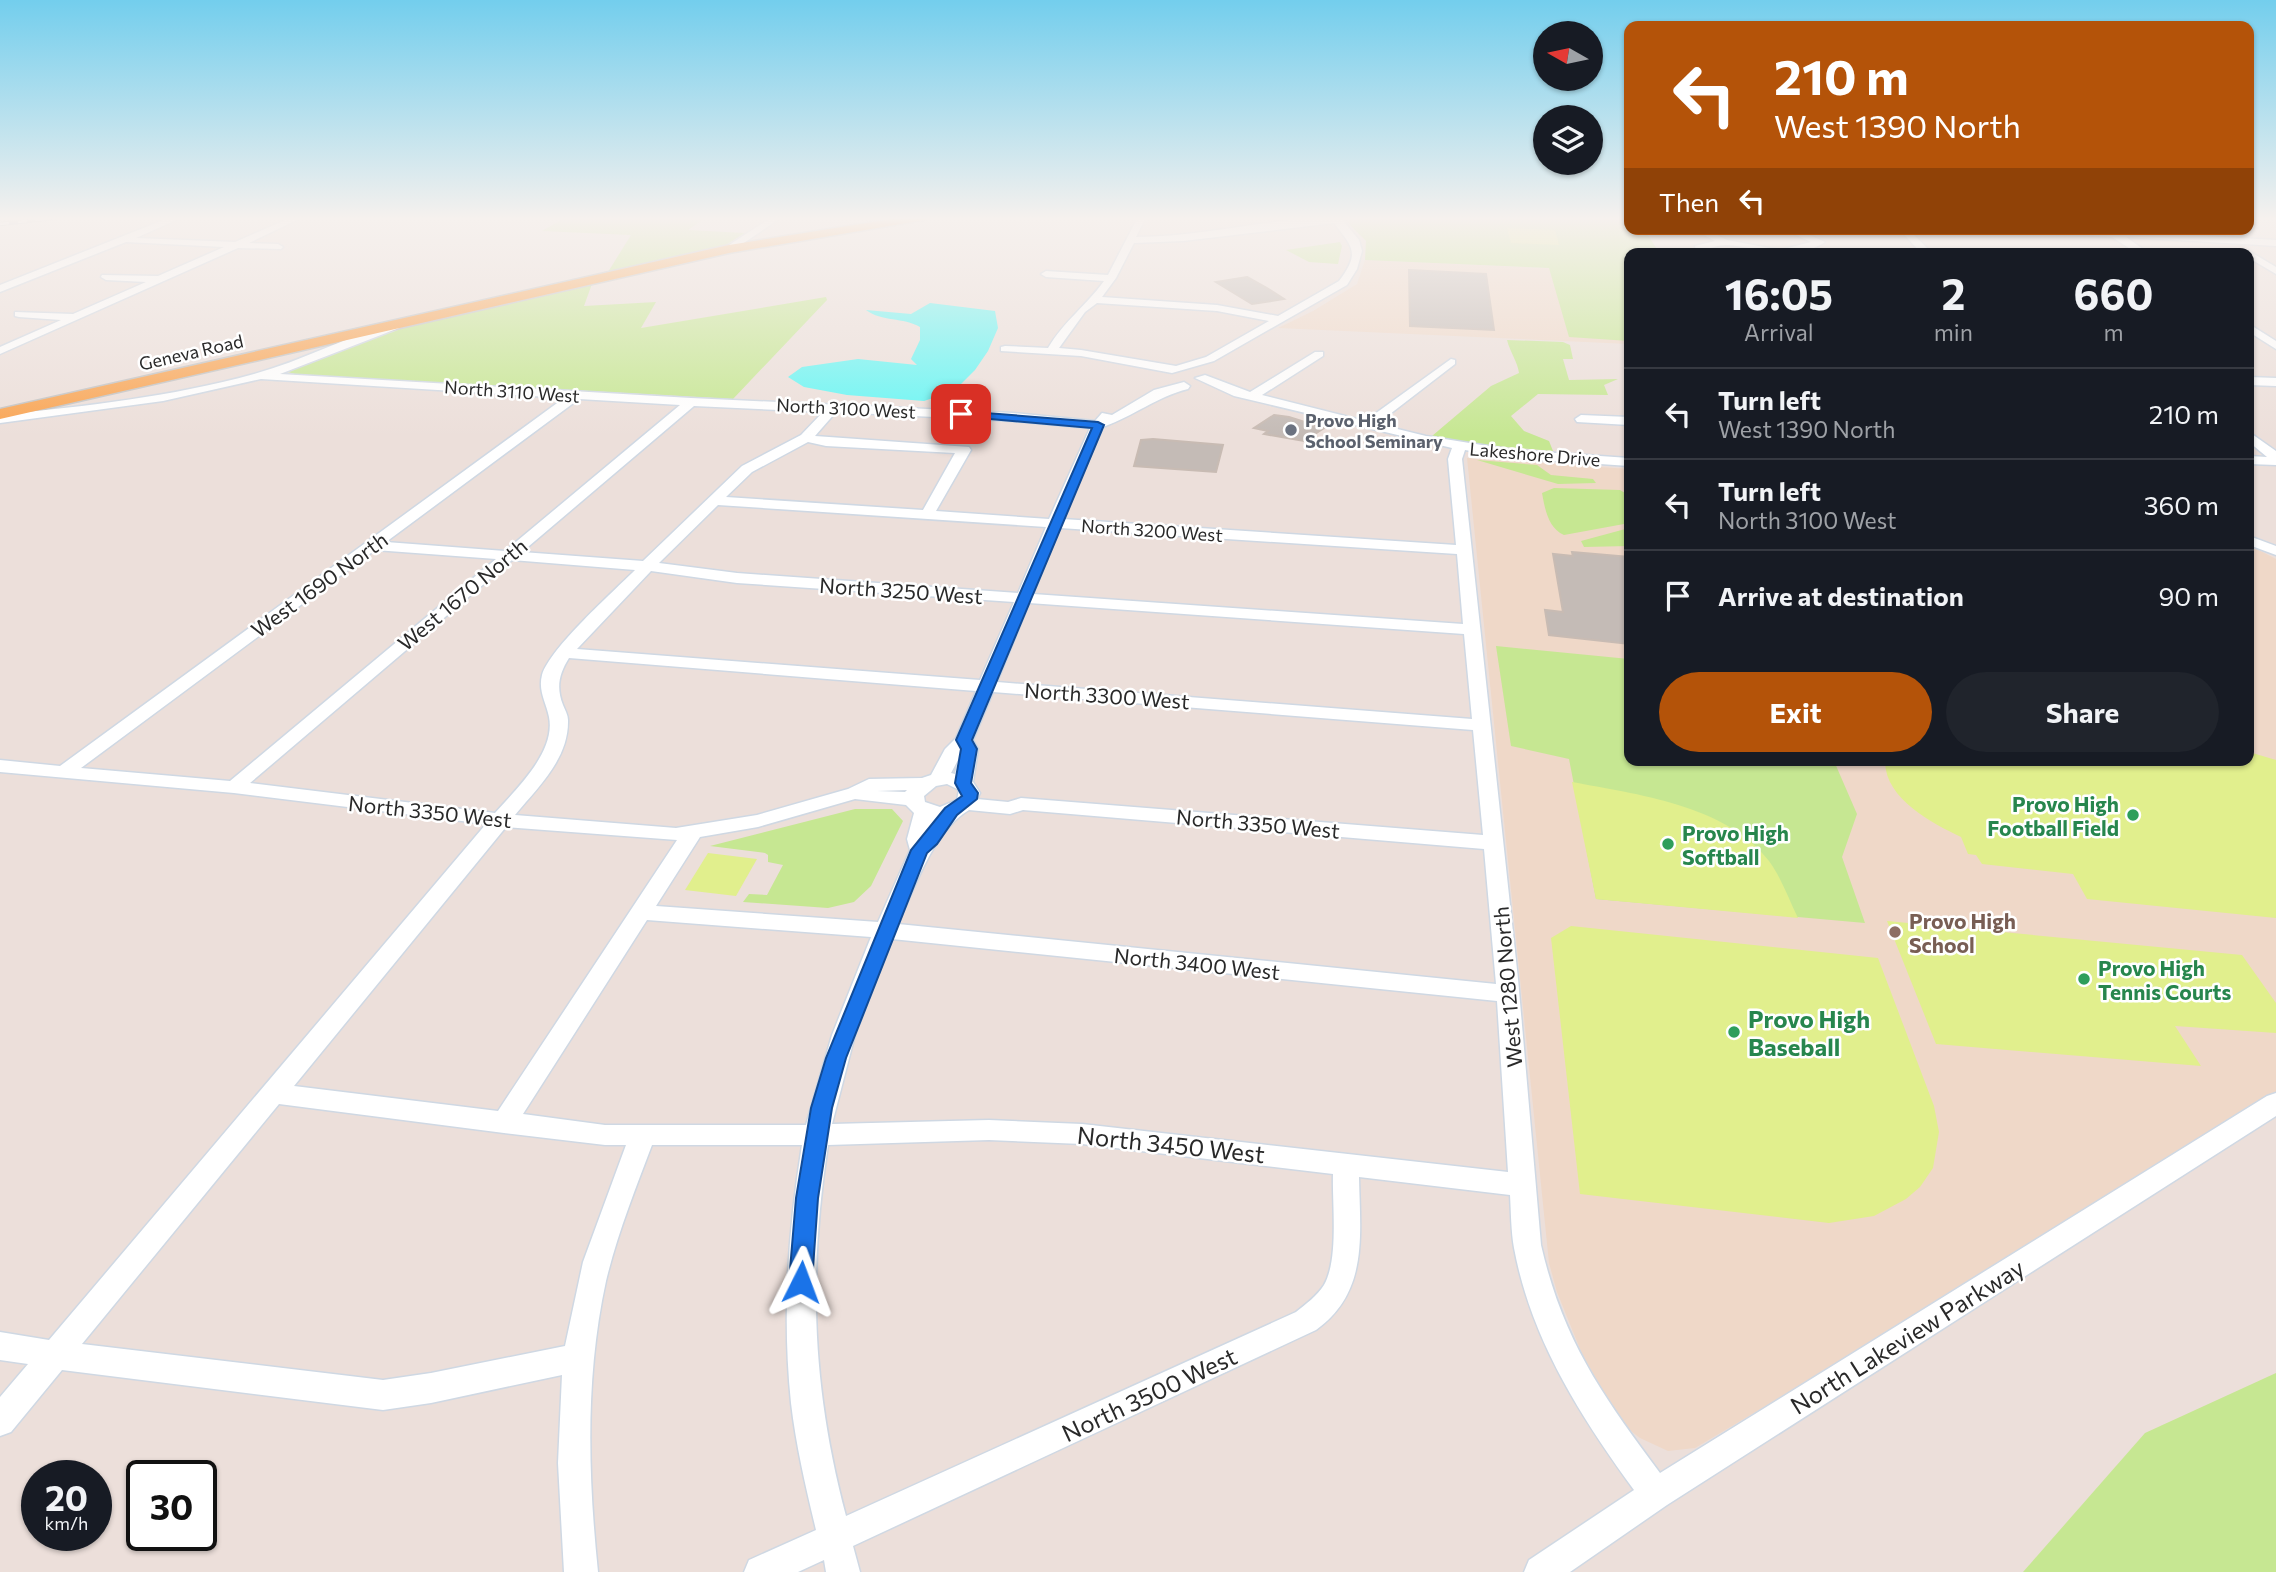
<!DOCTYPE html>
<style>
:root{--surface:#171b24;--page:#20242c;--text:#f1f3f6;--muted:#9ea1a6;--line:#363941;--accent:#b45309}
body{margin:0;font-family:Commissioner,sans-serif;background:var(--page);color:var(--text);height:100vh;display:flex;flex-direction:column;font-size:26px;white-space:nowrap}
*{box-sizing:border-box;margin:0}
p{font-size:23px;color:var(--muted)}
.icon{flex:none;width:38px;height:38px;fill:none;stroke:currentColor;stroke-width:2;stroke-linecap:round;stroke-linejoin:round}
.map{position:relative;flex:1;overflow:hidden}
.panel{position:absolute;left:1624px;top:248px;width:630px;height:518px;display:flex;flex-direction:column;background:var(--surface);border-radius:14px;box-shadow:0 2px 5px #0004}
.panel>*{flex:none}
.hud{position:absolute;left:1624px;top:21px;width:630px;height:214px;border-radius:14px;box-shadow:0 2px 5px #0004;background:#b45309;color:#fff;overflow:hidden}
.needle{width:46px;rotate:279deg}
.controls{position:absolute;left:1533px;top:21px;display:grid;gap:14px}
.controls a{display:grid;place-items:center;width:70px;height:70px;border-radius:50%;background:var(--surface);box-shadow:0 2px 5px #0004;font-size:35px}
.speed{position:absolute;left:21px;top:1460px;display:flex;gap:14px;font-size:35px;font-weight:700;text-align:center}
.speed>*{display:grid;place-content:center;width:91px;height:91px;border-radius:50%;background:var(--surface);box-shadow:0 2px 5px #0004;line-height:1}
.speed small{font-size:18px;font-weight:400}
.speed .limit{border:4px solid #111;border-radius:10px;background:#fff;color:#111}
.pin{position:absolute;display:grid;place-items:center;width:60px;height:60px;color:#fff;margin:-30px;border-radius:14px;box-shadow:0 4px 10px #0006}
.me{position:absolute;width:77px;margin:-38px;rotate:3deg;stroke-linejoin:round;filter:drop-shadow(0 0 5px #0008)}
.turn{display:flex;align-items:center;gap:24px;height:147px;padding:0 35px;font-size:32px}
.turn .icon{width:91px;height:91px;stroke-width:2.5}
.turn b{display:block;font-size:49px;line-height:60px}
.then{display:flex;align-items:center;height:66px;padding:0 35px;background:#0003;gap:14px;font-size:26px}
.eta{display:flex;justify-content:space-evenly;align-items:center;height:119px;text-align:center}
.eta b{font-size:42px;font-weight:700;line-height:49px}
.action{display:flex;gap:14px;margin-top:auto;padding:14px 35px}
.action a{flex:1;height:80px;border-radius:42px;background:var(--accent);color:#fff;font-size:28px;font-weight:700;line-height:80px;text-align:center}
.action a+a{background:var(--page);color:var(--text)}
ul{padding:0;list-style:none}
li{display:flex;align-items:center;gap:21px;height:91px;padding:0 35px;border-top:2px solid var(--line)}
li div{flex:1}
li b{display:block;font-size:26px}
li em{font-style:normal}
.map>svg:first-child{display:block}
.education{fill:#efd8c8}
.green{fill:#c6e792}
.pitch{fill:#e1ef8d}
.water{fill:#65f6f4}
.building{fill:#c4bbb6;stroke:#c8bbb3;stroke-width:2}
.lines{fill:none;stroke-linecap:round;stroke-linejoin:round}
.minor-casing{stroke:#cfd8e3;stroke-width:3}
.major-casing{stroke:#c3c3c3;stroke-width:3}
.minor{fill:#fff;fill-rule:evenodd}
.major{fill:#f9a452;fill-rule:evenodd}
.rail-casing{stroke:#9ca7b5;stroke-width:4.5}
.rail{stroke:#fff;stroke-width:2.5;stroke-dasharray:9;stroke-linecap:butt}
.route{fill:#1a73e8;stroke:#114b97;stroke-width:2}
.worship-dot{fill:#6b7280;stroke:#fff;stroke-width:2.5}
.leisure-dot{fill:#2e9e5b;stroke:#fff;stroke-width:2.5}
.education-dot{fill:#8d6e63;stroke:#fff;stroke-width:2.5}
.labels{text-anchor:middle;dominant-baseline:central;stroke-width:5;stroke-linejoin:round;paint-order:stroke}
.far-street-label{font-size:18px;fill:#292929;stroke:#fff}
.far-worship-label{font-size:18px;font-weight:bold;fill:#5b616d;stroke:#fff;text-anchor:start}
.street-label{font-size:21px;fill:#292929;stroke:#fff}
.leisure-label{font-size:21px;font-weight:bold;fill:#27864d;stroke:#fff;text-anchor:start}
.education-label{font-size:21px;font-weight:bold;fill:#785e54;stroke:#fff;text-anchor:start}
.near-leisure-label{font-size:24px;font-weight:bold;fill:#27864d;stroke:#fff;text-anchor:start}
.near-street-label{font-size:24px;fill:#292929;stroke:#fff}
</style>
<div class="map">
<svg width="2276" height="1572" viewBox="0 0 2276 1572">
<rect width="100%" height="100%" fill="#ecdfda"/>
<g class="education">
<polygon points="1365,260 1629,272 1629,344 1278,328 1313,311 1357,284"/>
<polygon points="1467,458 1629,469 1629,761 2249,761 2249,545 2276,559 2276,1103 1695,1448 1668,1451 1640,1438 1627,1428 1610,1403 1582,1354 1557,1292 1549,1263"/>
</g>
<g class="green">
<polygon points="566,217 707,217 688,230 745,233 721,248 608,272 631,235 542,231"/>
<polygon points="1349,217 1629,217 1629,229 1644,229 1660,254 1629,254 1629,341 1569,337 1549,268 1365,260 1366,241 1350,225"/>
<polygon points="1340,242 1342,246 1338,264 1309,262 1286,250"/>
<polygon points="593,281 584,306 656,302 641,328 826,297 827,300 733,399 298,375 288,372 290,369 399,326"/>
<path d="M 1507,340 L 1563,342 L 1570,345 L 1573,359 L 1563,359 L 1569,380 L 1618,379 L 1604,385 L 1608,395 L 1538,394 L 1511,416 L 1524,431 L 1549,441 L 1553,451 L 1482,445 L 1432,436 L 1491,386 L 1519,373 C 1518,363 1510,352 1507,340 Z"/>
<polygon points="1477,460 1537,465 1551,475 1593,479 1596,483 1558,484"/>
<path d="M 1554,488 L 1620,490 L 1625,493 L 1626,521 L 1624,524 L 1564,535 C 1548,528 1545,509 1542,493 Z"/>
<polygon points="1629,528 1629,546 1584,547 1581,541"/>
<polygon points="1496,646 1629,659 1629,761 1834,761 1857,814 1842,857 1865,923 1596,899 1569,759 1511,746"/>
<polygon points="855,809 892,809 903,821 871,886 854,902 828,908 743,902 749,894 767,895 783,865 768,862 768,855 765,853 710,846"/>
<polygon points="2276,1373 2276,1572 2023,1572 2145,1433"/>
</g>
<g class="pitch">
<polygon points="1507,228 1555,230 1559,245 1511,243"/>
<path d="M 2249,752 L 2276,760 L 2276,918 L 2087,899 L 2073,874 L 1982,864 L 1976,855 L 1968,854 L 1961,837 C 1932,823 1885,799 1885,761 L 2249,761 Z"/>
<path d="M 1572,782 C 1635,794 1727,805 1769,861 C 1781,877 1789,900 1798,918 L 1596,899 Z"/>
<polygon points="708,853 757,859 736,896 685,890"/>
<polygon points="1887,921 2242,955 2276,1003 2276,1033 2175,1026 2201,1066 1936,1044"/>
<polygon points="1571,926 1878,958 1934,1106 1939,1132 1933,1168 1920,1187 1906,1199 1874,1216 1829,1223 1580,1194 1551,938"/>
</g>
<path class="water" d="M 930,303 L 995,311 L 998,328 L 988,351 L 975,370 L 954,391 L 924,401 L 847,395 L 804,387 L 788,377 L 802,367 L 858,359 L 917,365 L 911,359 L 920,340 L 920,327 C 903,317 882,322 866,310 L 911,314 Z"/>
<g class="building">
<polygon points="1409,270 1486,274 1494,330 1410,326"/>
<polygon points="1247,277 1267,288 1284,299 1252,304 1216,282"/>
<polygon points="1274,415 1289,417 1324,428 1304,441 1264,434 1268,431 1254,428"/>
<polygon points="1141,440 1153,439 1223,445 1216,472 1134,466"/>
<polygon points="1572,552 1629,557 1629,644 1549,635 1545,610 1563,612 1553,554 1573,556"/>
</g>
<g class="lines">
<defs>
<g id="minor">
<polygon points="171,217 183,217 136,238 235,242 292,217 303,217 249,243 278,244 283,247 281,249 238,248 0,354 0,347 61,320 19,317 15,316 15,312 73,314 146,282 106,280 101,277 102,275 158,276 224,247 126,242 0,292 0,285"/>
<polygon points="772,217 782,217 732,251 726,251 726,247"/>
<path d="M 1138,217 L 1146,217 L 1136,237 C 1205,237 1274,217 1340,217 L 1359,240 L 1362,251 L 1357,269 L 1347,285 L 1214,361 L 1172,373 L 1081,356 L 1001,351 L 1001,347 L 1005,346 L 1048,348 C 1065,320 1086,306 1104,281 L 1046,277 L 1041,274 L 1046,271 L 1108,275 ZM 1334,223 C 1352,247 1361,252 1339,281 L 1278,316 L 1217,305 L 1102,297 L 1116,278 L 1134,243 L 1183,241 ZM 1097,303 L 1217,311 L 1269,321 L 1206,357 L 1176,366 L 1081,350 L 1059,348 L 1085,312 Z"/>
<path d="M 1693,229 L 1705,229 L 1727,240 L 1780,250 L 1811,242 L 1783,229 L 1796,229 L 1825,242 C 1791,264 1761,247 1726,245 C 1719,245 1711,248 1704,250 L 1707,254 L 1697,254 L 1695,246 L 1715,241 Z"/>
<polygon points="1899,229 1908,229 1933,254 1922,254"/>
<polygon points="2021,229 2079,229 2276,240 2276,246 2126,237 2150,254 2138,254 2112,237 2025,232"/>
<polygon points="2249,251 2276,267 2276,274 2249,258 2249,254 2244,254"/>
<path d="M 395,323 L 400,326 L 399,328 L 280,374 L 691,398 L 1013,413 L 1095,421 L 1102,413 L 1112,415 L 1154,390 L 1184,382 L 1190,386 L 1188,389 C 1156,397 1134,416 1103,427 L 1063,519 L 1456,545 L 1448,459 L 1452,448 L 1234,396 L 1195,378 L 1205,375 L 1250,392 L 1315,352 L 1323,352 L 1323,356 L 1262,395 L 1365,421 L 1451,359 L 1455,360 L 1455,364 L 1377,424 L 1426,436 L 1513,450 L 1629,458 L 1629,466 L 1513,458 L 1465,450 L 1462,459 L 1518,979 L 1541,1245 C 1563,1341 1603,1396 1660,1473 L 2267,1096 L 2276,1093 L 2276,1116 L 1667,1505 L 1570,1572 L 1524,1572 L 1529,1560 L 1634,1490 C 1580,1416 1531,1339 1514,1248 C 1511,1231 1511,1212 1510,1195 L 1359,1177 C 1360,1235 1369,1292 1316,1330 L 853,1546 L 860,1572 L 826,1572 L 824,1560 L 798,1572 L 744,1572 L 749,1560 L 816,1530 C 806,1488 796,1446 791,1403 C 782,1317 788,1231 802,1145 L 652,1145 C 635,1190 617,1235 606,1281 C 585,1377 588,1475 598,1572 L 564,1572 L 558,1463 L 562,1375 L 431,1403 L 383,1410 L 62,1370 L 11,1432 L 0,1436 L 0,1397 L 28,1364 L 0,1360 L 0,1332 L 49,1340 L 486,824 L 234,793 L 0,772 L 0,760 L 60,766 L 564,398 L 261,379 L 163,401 L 0,423 L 0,415 C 85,406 171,397 254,374 C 302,361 347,336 395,323 ZM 579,399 L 680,405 L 505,551 L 386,542 ZM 694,406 L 823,412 L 801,435 L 742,466 L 643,561 L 522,552 ZM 836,412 L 1013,421 L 1090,428 L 1049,519 L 936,511 L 971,450 L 969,447 L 815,436 ZM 808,442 L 826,446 L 955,453 L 923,510 L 726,497 L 752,472 ZM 718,505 L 1046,527 L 1018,593 L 737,573 L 659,563 ZM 1060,528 L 1457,554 L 1463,624 L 1033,594 ZM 375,550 L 496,559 L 230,781 L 81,768 ZM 512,560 L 635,570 C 613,592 550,648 542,675 C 538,691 546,702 549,717 C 556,752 516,789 495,813 L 250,783 ZM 651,571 L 737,583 L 1014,602 L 980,680 L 577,649 ZM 1029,603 L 1464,634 L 1472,719 L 997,682 ZM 569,658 L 976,691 L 956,738 L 945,749 L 931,775 L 922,778 L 869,779 L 848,789 L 757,815 L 676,828 L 515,815 C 538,787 569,759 568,720 C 568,715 565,710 563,705 C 556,687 559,674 569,658 ZM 993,692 L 1473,730 L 1483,835 L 1021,798 L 1008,802 L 977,799 L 980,793 L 973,782 L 978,749 L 973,740 ZM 958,760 L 955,774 L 951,773 ZM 947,784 L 959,790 L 957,800 L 940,807 L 925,802 L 924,796 L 936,786 ZM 907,790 L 905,792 L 877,791 ZM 855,799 L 906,805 L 914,813 L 907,839 L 910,850 L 878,922 L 656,906 L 700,837 L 758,827 ZM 969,810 L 1010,814 L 1023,810 L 1484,849 L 1496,984 L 898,924 C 914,889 934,830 969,810 ZM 506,827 L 677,840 L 498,1111 L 294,1086 ZM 647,920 L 871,937 L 832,1035 L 806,1125 L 605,1125 L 523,1114 ZM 892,939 L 1497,1001 L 1508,1172 L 1082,1124 L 989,1120 L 832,1124 L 855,1035 ZM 279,1104 L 504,1133 L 605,1145 L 626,1145 L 583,1262 L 565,1346 L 431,1373 L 383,1380 L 82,1344 ZM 989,1140 L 1082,1144 L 1333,1174 C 1332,1203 1339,1259 1324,1285 C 1317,1296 1306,1304 1296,1312 L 846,1516 C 812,1388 808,1276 828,1145 Z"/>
<polygon points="2249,324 2276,341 2276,349 2249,332"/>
<polygon points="2249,377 2276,378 2276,386 2249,385"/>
<polygon points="1581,415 1629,417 1629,425 1577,422 1575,419"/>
<polygon points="2249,432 2276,451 2276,465 2249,464 2249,456 2267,457 2249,442"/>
<polygon points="2249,536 2276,546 2276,555 2249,545"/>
</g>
<polygon id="major" points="904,217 930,217 924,220 729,253 0,419 0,409 729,245"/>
</defs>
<use href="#minor" class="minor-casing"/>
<use href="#major" class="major-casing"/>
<use href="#minor" class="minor"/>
<use href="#major" class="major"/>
<defs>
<polyline id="rail" points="0,224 62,217"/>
</defs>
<use href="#rail" class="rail-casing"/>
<use href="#rail" class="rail"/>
</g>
<linearGradient id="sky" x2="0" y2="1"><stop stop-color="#73ceed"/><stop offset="0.5" stop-color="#f6f1ee"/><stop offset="1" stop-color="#f6f1ee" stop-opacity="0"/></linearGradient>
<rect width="2276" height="437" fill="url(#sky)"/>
<polygon class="route" points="961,411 1098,422 1104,425 972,740 977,749 971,783 978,793 977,799 957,815 937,844 927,853 846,1058 832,1108 818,1198 812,1282 809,1290 801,1293 793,1290 789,1282 796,1198 811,1108 826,1058 911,850 945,808 962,796 955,783 961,749 956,740 1092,428 957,416 957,412"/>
<circle class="worship-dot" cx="1291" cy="430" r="7"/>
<g class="leisure-dot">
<circle cx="2133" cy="815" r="7"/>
<circle cx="1668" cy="844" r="7"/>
<circle cx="2084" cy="979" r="7"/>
<circle cx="1734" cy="1032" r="7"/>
</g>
<circle class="education-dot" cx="1895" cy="932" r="7"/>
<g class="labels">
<g class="far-street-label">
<text transform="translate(191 352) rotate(-13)">Geneva Road</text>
<text transform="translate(512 391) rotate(4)">North 3110 West</text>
<text transform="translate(846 408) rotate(3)">North 3100 West</text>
<text transform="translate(1535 454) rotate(5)">Lakeshore Drive</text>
<text transform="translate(1152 530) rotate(4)">North 3200 West</text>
</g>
<g class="far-worship-label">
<text x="1305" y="420">Provo High<tspan x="1305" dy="21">School Seminary</tspan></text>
</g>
<g class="street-label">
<text transform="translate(319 584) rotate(-36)">West 1690 North</text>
<text transform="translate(901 590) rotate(4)">North 3250 West</text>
<text transform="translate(462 594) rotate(-40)">West 1670 North</text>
<text transform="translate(1107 695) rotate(4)">North 3300 West</text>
<text transform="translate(430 811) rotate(6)">North 3350 West</text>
<text transform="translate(1258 823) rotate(5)">North 3350 West</text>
<text transform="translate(1197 963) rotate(6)">North 3400 West</text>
<text transform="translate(1507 987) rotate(-95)">West 1280 North</text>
</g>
<g class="leisure-label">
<text x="2119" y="803" text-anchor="end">Provo High<tspan x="2119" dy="24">Football Field</tspan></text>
<text x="1682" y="832">Provo High<tspan x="1682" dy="24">Softball</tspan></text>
<text x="2098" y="967">Provo High<tspan x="2098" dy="24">Tennis Courts</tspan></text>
</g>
<g class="education-label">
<text x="1909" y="920">Provo High<tspan x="1909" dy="24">School</tspan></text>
</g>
<g class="near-leisure-label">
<text x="1748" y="1018">Provo High<tspan x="1748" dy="28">Baseball</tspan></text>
</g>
<g class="near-street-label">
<text transform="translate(1171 1144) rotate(6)">North 3450 West</text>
<text transform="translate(1907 1336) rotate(-32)">North Lakeview Parkway</text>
<text transform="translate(1149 1394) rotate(-25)">North 3500 West</text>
</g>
</g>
</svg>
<div class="controls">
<a><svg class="needle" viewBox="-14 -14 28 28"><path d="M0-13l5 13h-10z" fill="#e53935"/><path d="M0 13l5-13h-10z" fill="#9ea1a6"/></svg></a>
<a><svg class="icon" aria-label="layers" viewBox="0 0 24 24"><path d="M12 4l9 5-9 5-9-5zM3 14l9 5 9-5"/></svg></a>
</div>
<div class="speed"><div>20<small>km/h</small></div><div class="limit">30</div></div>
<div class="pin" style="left:961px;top:414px;background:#d93025"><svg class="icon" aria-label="arrive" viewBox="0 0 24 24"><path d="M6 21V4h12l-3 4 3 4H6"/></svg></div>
<svg class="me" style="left:801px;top:1282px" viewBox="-20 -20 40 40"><path d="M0-17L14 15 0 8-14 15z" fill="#1a73e8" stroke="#fff" stroke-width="4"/></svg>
<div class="hud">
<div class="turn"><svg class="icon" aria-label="left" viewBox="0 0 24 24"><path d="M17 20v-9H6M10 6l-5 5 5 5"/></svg><div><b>210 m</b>West 1390 North</div></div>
<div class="then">Then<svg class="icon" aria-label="left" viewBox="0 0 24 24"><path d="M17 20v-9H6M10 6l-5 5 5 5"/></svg></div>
</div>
<section class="panel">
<div class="eta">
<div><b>16:05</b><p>Arrival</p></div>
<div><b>2</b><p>min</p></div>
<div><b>660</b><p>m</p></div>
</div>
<ul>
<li><svg class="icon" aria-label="left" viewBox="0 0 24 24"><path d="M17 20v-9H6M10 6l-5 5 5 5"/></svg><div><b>Turn left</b><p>West 1390 North</p></div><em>210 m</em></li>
<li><svg class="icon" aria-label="left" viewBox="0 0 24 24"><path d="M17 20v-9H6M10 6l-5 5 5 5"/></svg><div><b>Turn left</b><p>North 3100 West</p></div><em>360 m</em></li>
<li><svg class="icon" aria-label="arrive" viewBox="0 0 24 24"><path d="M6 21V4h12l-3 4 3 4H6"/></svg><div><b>Arrive at destination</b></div><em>90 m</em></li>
</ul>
<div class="action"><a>Exit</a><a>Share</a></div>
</section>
</div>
